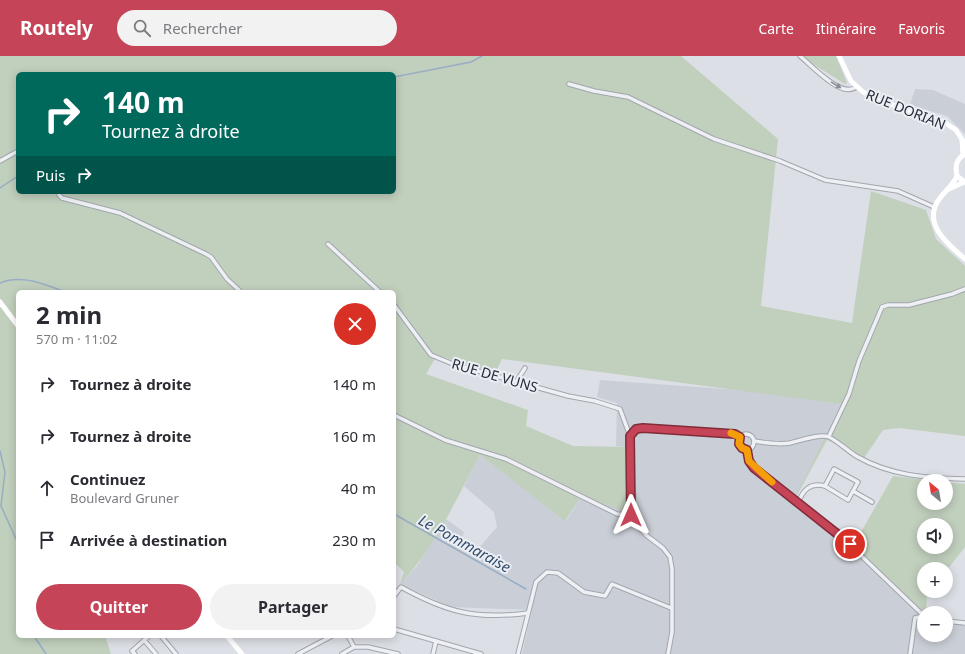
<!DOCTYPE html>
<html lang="fr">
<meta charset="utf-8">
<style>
:root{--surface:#fff;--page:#f2f2f3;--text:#2b2b33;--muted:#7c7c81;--accent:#c64457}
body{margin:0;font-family:"Noto Sans",sans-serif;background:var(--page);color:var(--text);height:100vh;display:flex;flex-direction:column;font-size:15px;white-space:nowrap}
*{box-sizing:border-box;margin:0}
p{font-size:13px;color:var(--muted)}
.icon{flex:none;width:22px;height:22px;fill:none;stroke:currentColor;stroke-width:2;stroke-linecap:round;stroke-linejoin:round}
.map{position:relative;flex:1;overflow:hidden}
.drawer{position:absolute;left:16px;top:234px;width:380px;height:348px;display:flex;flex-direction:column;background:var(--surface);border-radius:6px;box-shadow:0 2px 10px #0003}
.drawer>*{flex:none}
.banner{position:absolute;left:16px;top:16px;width:380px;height:122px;border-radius:6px;box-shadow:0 2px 10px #0003;background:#00695c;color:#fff;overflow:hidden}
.needle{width:26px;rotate:330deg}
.tools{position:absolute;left:917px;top:418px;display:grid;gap:8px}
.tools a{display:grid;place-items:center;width:36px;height:36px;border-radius:50%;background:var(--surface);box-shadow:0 2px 10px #0003;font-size:20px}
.pin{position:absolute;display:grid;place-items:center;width:34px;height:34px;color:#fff;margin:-17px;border:2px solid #fff;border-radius:50%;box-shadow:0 1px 4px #0007}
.me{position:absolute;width:44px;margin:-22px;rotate:0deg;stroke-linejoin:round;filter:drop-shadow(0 0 3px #0008)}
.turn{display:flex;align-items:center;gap:14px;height:84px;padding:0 20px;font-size:18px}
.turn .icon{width:52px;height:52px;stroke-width:2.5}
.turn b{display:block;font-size:28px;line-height:34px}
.then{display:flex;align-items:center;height:38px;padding:0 20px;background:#0003;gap:8px;font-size:15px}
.round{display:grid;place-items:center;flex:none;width:42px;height:42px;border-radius:21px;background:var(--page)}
.head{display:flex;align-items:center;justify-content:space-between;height:68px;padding:0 20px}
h1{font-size:24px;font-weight:700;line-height:30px}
.button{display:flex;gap:8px;margin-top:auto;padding:8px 20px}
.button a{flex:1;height:46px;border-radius:24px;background:var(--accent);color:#fff;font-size:16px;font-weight:700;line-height:46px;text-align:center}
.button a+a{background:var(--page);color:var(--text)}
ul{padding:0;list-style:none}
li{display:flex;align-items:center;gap:12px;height:52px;padding:0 20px}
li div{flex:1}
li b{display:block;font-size:15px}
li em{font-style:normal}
header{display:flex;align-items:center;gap:24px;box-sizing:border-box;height:56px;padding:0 20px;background:var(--accent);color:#fff}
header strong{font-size:19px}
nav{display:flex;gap:22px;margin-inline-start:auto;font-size:14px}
.search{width:280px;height:36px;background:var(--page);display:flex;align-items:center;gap:10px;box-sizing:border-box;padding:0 14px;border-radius:22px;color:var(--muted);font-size:15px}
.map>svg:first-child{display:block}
.built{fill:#caced6}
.green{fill:#c1cfbd;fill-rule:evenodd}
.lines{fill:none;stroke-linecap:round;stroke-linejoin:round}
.stream{stroke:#98adc4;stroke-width:1.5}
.street-casing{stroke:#a2a6ae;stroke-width:5.5}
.street{stroke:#eef0f4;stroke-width:3.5}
.secondary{stroke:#fff;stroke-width:5}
.oneway{fill:#8a8e97}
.route-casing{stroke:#812c39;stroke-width:10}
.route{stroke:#c64457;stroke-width:7}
.slow{stroke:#f59e0b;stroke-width:7}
.labels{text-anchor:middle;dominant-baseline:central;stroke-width:4;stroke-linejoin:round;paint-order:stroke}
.street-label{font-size:14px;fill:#262d3a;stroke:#ebeef3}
.water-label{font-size:15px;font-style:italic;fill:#334c6c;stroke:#ebeef3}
</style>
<header>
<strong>Routely</strong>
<div class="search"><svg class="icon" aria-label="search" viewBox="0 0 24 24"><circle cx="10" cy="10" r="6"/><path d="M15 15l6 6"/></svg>Rechercher</div>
<nav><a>Carte</a><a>Itinéraire</a><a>Favoris</a></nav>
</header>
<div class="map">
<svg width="965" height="598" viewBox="0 0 965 598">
<rect width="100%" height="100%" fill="#dcdfe5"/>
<g class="built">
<polygon points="915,33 933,34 965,48 965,78 947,60 910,49"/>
<polygon points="600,324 754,335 843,348 793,447 926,557 924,557 924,579 946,579 946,564 965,570 965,598 522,598 532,554 451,551 400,528 417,510 446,463 464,476 462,482 478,493 497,471 494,456 464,430 480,399 566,465 582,439 627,391 616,390 617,347 597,341"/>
</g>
<g class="green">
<path d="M 0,0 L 681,0 L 778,83 L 761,250 L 852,267 L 871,135 L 926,154 L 936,183 L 965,210 L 965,380 L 899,372 L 883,374 L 864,402 L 827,384 L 796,441 L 856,485 L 893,420 L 935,425 L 924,425 L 924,447 L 946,447 L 946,426 L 965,428 L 965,491 L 946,515 L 946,513 L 924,513 L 924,535 L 929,535 L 927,538 L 926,557 L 792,447 L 842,348 L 502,303 L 495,317 L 437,299 L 426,318 L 528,354 L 526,370 L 573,390 L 627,391 L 625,456 L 582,439 L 565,465 L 480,399 C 456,443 435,492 400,528 L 404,516 L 394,506 L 394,236 L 18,236 L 18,580 L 105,580 L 111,598 L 0,598 ZM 18,18 L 394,18 L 394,136 L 18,136 ZM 924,469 L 946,469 L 946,491 L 924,491 Z"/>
<polygon points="803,0 836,0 847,27 845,28 813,8"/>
</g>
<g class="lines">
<g class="stream">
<polyline points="394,21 471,6 482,0"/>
<polyline points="0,132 18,120"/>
<path d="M 0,227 C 21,218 45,228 65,236"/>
<polyline points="0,395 5,416 1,450 17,485 18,491"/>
<polyline points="394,458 526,533"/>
<polyline points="34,580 46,598"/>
</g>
<defs>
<g id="street">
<path d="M 800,0 C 811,9 842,43 856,31"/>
<polyline points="569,28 594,35 628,41 714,83 780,105 825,124 898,135 934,151"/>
<polyline points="0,105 18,95"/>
<polyline points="60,136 59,139 62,142 120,157 206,198 211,201 227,223 241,236"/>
<polyline points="328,188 380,236"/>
<polyline points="394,249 431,299 453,308 568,340 595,345 620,353 630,380 631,459 635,467 646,479 663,492 670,501 672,513 672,576 668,598"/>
<polyline points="516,326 525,312"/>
<polyline points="394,359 445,384 506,403 617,458 631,459"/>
<circle cx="746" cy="386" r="8"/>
<polyline points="630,380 636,373 643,372 735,378 740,381"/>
<polyline points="829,380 849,338 859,305 882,251 888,249 909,249 952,238 965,233"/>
<path d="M 754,385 C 766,387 778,389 790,387 C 799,385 821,377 829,381 C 836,384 848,395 856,400 C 891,420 926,422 965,423"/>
<polyline points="747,394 749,405 755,412 850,489 924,560"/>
<polyline points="853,435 858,426 834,413 825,430 848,444 853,435 872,446"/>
<path d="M 798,447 C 803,434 810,426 825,430"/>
<path d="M 394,540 L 401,531 C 446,556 476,564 528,557"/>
<polyline points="946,565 965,567"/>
<polyline points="394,573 481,598"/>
<polyline points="161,580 176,598"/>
<polyline points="348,580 354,591"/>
<polyline points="144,584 156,598"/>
<polyline points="135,598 132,595 149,580"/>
<polyline points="298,598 332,580"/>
<polyline points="342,598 354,591 368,591 398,598"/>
<polyline points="433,598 436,585"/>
<polyline points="518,598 536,526 547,516 558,517 584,536 605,540 612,528 671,552"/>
<polyline points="910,598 915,562 924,560"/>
</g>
</defs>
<use href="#street" class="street-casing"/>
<use href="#street" class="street"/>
<g class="secondary">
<polyline points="839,0 851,25 863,36 881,45 944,66 956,74 965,88"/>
<polyline points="962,84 963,99"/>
<path d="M 965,98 C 956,103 955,110 957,120 L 965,126"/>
<path d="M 957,120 C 953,129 946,134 940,142 C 921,166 947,188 965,203"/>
<polyline points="949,133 964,126"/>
<polyline points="0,246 18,270"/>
<polyline points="227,580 242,598"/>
</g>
</g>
<defs><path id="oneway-solid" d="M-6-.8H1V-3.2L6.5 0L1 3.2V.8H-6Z"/></defs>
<use class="oneway" href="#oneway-solid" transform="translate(836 29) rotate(31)"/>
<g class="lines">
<defs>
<polyline id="route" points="631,459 630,380 636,373 643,372 735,378 740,381 739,388 742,392 747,394 749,405 754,412 850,488"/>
</defs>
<use href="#route" class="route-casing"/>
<use href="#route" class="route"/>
<polyline class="slow" points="731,377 740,381 739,388 742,392 747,394 749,405 772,426"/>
</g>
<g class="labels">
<g class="street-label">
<text transform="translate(906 53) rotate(22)">RUE DORIAN</text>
<text transform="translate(495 319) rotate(16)">RUE DE VUNS</text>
</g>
<g class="water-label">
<text transform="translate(465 487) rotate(29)">Le Pommaraise</text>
</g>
</g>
</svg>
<div class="tools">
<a><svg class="needle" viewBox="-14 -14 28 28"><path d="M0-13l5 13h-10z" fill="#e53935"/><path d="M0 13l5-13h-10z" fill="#7c7c81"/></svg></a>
<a><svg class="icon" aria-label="sound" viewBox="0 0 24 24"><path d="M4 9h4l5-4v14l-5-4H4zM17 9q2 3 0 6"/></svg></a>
<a>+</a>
<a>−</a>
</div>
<div class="pin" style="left:850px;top:488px;background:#d93025"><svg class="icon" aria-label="arrive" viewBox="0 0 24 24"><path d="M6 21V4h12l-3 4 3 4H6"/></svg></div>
<svg class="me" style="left:631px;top:459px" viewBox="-20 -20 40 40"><path d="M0-17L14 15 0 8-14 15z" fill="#c64457" stroke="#fff" stroke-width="4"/></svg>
<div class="banner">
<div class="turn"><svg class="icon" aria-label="right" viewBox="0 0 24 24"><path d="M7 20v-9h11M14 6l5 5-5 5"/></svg><div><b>140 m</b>Tournez à droite</div></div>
<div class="then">Puis<svg class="icon" aria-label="right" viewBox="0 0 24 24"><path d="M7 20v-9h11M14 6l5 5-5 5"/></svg></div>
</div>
<section class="drawer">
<div class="head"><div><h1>2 min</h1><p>570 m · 11:02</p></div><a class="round" style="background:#d93025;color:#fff"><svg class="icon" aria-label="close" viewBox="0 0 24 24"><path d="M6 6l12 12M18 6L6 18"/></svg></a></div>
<ul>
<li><svg class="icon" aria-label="right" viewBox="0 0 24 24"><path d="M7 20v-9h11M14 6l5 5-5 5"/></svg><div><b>Tournez à droite</b></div><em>140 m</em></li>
<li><svg class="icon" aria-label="right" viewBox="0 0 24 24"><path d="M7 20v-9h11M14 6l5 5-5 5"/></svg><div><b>Tournez à droite</b></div><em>160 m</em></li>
<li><svg class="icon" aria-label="ahead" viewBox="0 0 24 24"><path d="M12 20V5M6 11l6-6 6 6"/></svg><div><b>Continuez</b><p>Boulevard Gruner</p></div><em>40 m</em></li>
<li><svg class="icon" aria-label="arrive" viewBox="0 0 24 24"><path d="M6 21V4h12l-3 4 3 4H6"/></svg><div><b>Arrivée à destination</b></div><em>230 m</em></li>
</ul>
<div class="button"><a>Quitter</a><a>Partager</a></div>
</section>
</div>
